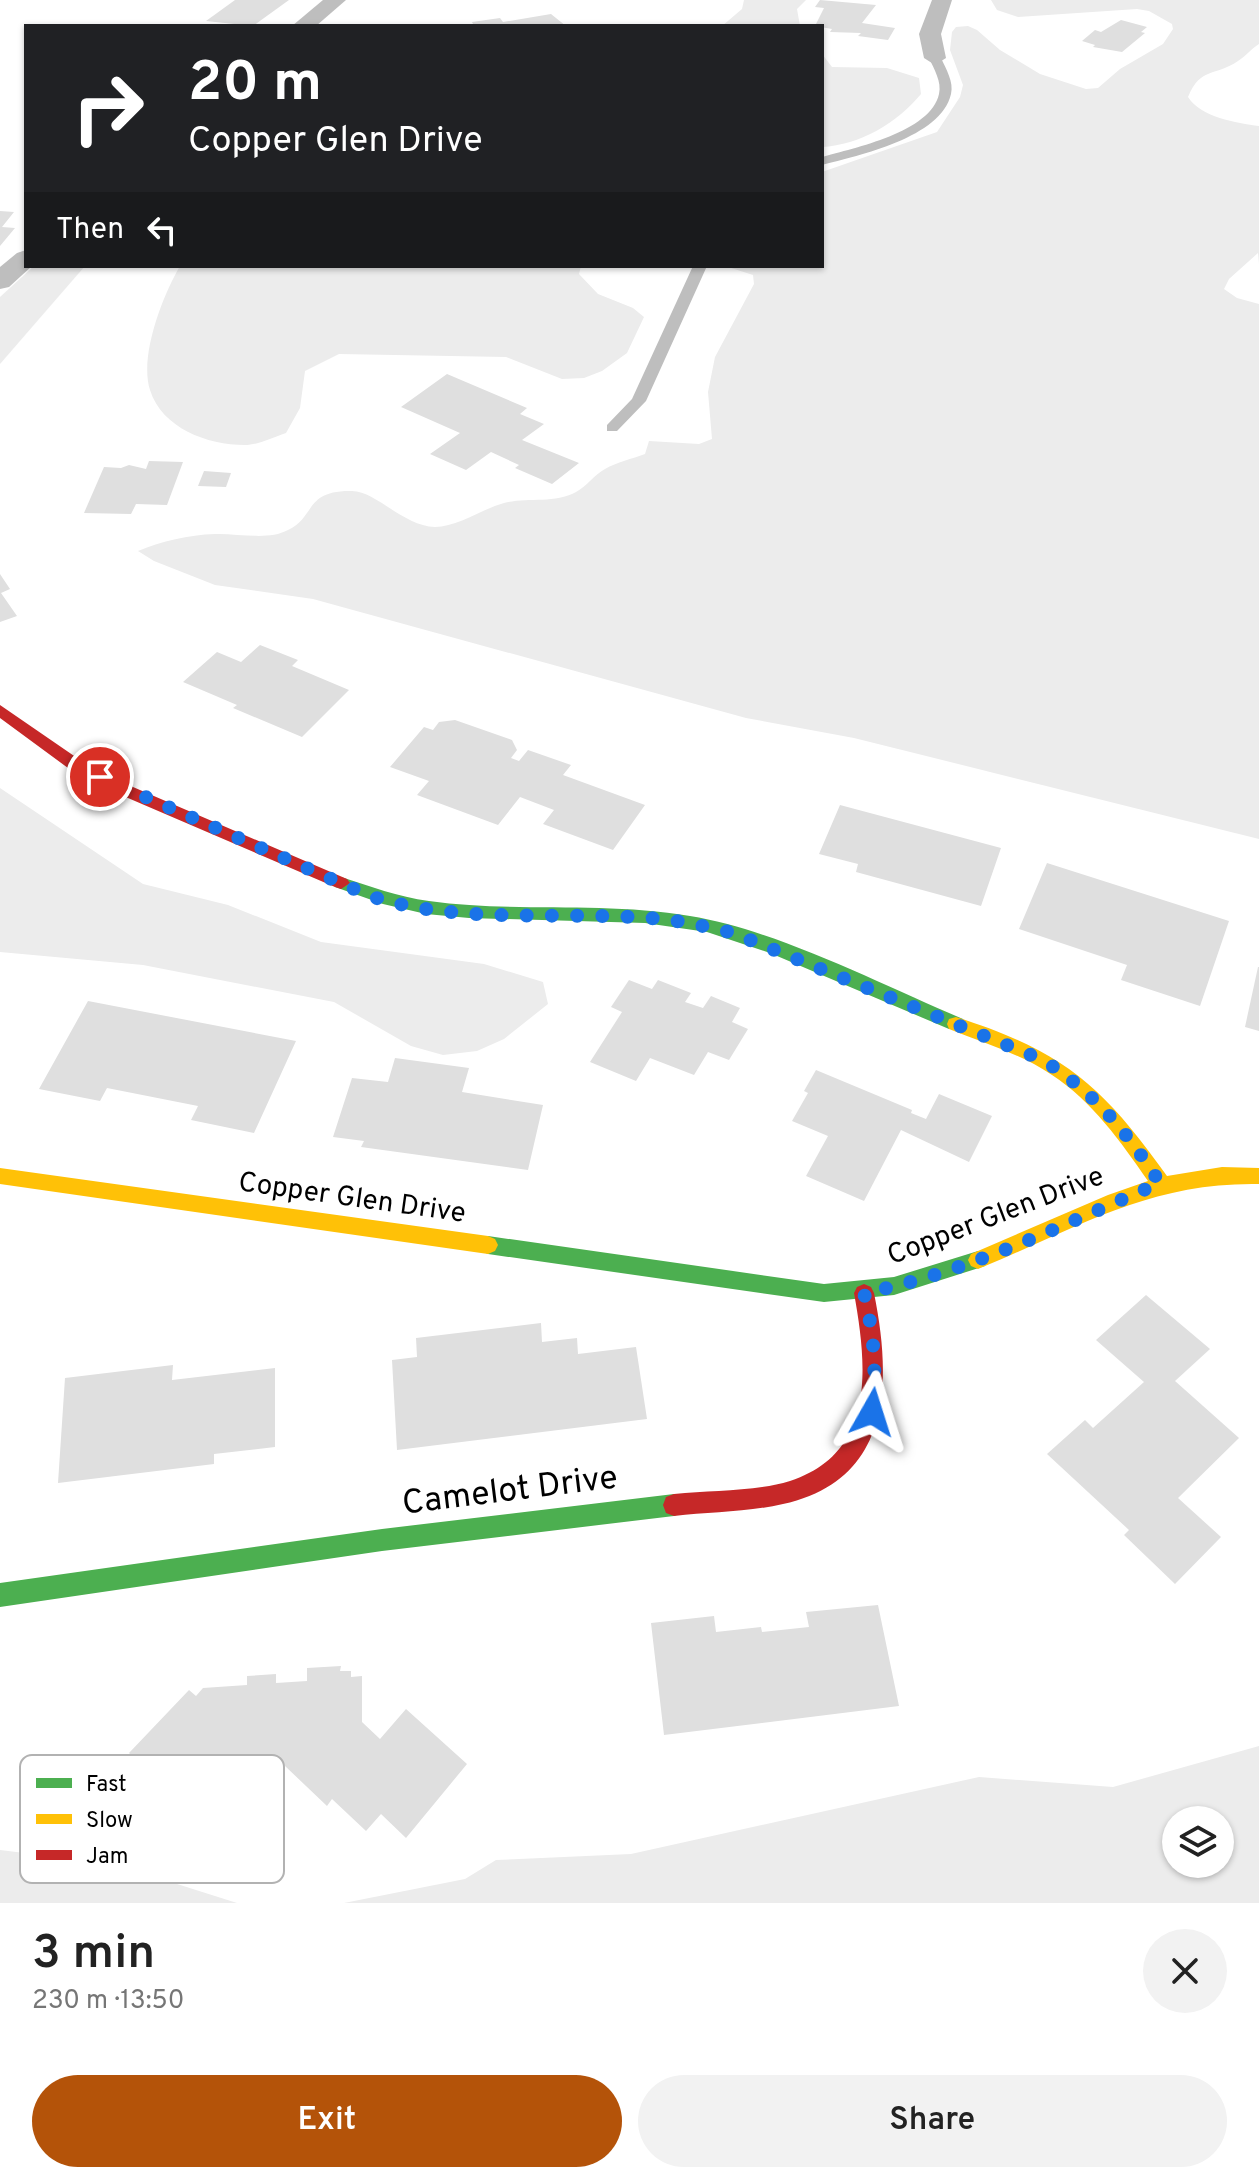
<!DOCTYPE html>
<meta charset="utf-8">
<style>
:root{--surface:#fff;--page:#f2f2f2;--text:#222;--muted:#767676;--accent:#b45309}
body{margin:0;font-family:Overpass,sans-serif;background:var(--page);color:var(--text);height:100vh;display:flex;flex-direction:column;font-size:30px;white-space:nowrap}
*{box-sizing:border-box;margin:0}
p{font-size:26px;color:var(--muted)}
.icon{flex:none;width:44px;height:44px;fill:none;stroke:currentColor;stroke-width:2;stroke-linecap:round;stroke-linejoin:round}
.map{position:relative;height:1903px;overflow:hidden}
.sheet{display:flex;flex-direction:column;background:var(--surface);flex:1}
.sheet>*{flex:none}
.hud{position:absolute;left:24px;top:24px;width:800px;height:244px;border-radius:0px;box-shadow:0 2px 6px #0004;background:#202124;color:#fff;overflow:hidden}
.tools{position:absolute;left:1162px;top:1806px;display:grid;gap:16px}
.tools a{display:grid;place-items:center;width:72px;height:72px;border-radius:50%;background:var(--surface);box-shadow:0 2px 6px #0004;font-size:40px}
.pin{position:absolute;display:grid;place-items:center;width:68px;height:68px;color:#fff;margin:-34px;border:4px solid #fff;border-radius:50%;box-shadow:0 2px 8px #0007}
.me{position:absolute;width:88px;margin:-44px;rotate:6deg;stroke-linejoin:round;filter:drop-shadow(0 0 6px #0008)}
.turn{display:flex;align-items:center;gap:28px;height:168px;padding:0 32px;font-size:36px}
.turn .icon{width:104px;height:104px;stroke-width:2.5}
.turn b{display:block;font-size:56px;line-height:68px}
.then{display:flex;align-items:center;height:76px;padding:0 32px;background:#0003;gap:16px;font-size:30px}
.round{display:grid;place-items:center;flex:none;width:84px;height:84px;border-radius:42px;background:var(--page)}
.head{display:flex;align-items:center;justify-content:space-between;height:136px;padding:0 32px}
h1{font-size:48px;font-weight:600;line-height:60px}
.button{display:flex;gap:16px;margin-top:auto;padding:16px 32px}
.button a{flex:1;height:92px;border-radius:48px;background:var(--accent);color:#fff;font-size:32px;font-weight:600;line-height:92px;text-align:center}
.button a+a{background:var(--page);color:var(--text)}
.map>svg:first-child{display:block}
.green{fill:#ececec;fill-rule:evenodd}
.building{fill:#dfdfdf}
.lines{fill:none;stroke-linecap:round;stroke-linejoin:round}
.lane{fill:#bebebe;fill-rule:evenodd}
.street{fill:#bebebe;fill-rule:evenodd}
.fast{fill:#4caf50;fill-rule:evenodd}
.slow{fill:#ffc107;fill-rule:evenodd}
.jam{fill:#c62828;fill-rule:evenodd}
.route{stroke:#1a73e8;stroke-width:14;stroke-dasharray:0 25.2}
.labels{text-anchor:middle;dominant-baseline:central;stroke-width:6;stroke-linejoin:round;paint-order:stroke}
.street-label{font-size:28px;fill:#000;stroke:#fff}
.near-street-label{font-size:34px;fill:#000;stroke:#fff}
.key{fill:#fff;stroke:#b2b2b2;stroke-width:2}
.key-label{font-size:22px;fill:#000}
</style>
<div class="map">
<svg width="1259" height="1903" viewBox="0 0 1259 1903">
<rect width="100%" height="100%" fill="#fff"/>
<g class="green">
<polygon points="744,0 806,0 797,9 800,26 722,26 742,9"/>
<path d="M 991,0 L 1259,0 L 1259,44 C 1251,49 1246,56 1238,61 C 1215,77 1201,66 1188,97 C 1200,117 1237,123 1259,126 L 1259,264 L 1258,253 L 1229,279 L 1224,289 L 1237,298 L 1259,304 L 1259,839 L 854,738 L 746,718 L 313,599 L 215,585 L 154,561 L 138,551 C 162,541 188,535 215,534 C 237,533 268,541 288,530 C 316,517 304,490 352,491 C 376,491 403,526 435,527 C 457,527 482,509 504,503 C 527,497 554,504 576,492 C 587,486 594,475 605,469 C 617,462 632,459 645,454 L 649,441 L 699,444 L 712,439 L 708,392 L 715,357 L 754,284 L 753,275 L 725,266 L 822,266 L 822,172 L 937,132 L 960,97 L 963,85 L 950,50 L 952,32 L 956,27 L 968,26 L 977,30 L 1000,50 L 1040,74 L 1086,89 L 1098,88 L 1120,69 L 1163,44 L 1173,29 L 1172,24 L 1149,11 L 1137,9 L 1018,17 L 997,10 Z"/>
<path d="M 822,54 L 832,67 L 887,68 L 919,78 L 921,94 C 897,123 860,145 822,147 Z"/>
<polygon points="34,266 85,266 0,364 0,297"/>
<path d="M 180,266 L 581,266 L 579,274 L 598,294 L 633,308 L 644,317 L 627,353 L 602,371 L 584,378 L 562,379 L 506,357 L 339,354 L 305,371 L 300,408 L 286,433 C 274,437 258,445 245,445 C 207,445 162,428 150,390 C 139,356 163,295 180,266 Z"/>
<polygon points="0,788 143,884 228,905 321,942 484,964 543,982 548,1004 504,1039 477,1051 443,1055 411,1046 334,1002 143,965 0,952"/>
<path d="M 1259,1746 L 1259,1903 L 344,1903 L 465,1879 L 496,1860 L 631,1854 L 979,1777 L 1113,1787 ZM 1176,1820 L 1220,1820 L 1220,1864 L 1176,1864 Z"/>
<polygon points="0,1850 114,1864 237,1903 0,1903"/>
</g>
<g class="building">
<polygon points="235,0 289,0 253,26 206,21"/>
<polygon points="820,0 876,5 862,23 895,28 888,40 858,36 861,33 830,32 832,29 815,26 824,8 815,7"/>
<polygon points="551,14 566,26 474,26 472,22 500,18 503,22"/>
<polygon points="1121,20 1147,27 1141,32 1145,33 1122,52 1093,47 1095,45 1082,41 1095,30 1101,32"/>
<polygon points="0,211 14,212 2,227 15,228 0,246"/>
<polygon points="447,374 527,408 520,414 544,424 522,440 579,463 552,484 515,468 519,465 491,452 466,470 430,454 460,433 401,407"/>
<polygon points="149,461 183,462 167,505 136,504 131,514 84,513 104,467 121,468 129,465 146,469"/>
<polygon points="204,471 231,473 226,487 198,486"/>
<polygon points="0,574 10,589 1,593 17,616 0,622"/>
<polygon points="260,645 298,660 292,666 349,690 302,737 233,708 237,705 183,682 217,652 241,662"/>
<polygon points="455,720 512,740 517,750 511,758 519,761 528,750 571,765 563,775 645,805 613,850 543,824 554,810 520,797 498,825 417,795 429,781 390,767 424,727 433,730 439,722"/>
<polygon points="840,805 1001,848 981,906 856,872 858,864 819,854"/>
<polygon points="1047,863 1229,921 1200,1006 1121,980 1127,965 1019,929"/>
<polygon points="1258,967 1259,967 1259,1031 1245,1027"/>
<polygon points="629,980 652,989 658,980 691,993 685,1002 703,1008 711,996 740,1008 732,1022 748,1029 729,1060 708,1052 694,1075 650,1058 636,1081 590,1062 622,1012 611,1007"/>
<polygon points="88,1001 296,1041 254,1133 191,1120 198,1106 107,1088 100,1101 39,1089"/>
<polygon points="395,1058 469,1068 462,1092 543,1105 528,1170 361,1147 364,1141 333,1137 352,1078 388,1082"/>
<polygon points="816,1070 912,1110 911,1113 926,1119 939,1094 992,1116 969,1162 901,1130 864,1201 806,1176 828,1136 792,1121 808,1093 804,1091"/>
<polygon points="1146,1295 1210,1349 1175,1381 1239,1438 1178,1498 1221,1537 1175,1584 1124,1535 1129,1530 1047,1454 1085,1420 1093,1428 1144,1382 1096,1340"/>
<polygon points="541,1323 542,1342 577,1338 578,1354 636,1347 647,1419 397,1450 392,1360 417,1357 416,1338"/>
<polygon points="173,1365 172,1380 275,1368 275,1447 214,1454 214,1464 58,1483 65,1378"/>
<polygon points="878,1605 899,1706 664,1735 651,1623 714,1616 716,1632 761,1627 762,1632 809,1627 806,1612"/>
<polygon points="341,1666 340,1671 351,1671 351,1677 362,1676 362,1722 380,1739 406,1709 467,1764 406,1838 381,1814 366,1831 332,1799 327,1806 285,1766 235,1823 202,1791 190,1803 172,1786 167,1791 129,1753 189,1690 196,1696 203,1688 247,1685 247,1676 276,1674 276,1683 307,1681 307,1668"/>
</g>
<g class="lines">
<g class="lane">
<path d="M 935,55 L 941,58 C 946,69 954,82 951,94 C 941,138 859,155 822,165 L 822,157 C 854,148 931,132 939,94 C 942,82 934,69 929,58 Z"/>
<polygon points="693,266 707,266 646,401 617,431 607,431 607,425 632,399"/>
</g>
<g class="street">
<polygon points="323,0 346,0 316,26 292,26"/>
<polygon points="932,0 952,0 941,34 946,58 935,65 924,58 919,34"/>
<polygon points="26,250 26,266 32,266 9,287 0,289 0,267 17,253"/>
</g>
<g class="fast">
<path d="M 341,877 C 370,886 398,897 429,901 C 515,913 604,901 690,916 C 777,930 880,984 963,1019 L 965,1024 L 963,1029 L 949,1029 L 770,953 L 707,932 L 645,923 L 469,918 L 426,914 L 383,904 L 335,887 L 332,883 L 335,879 Z"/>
<polygon points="488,1236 824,1284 894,1277 978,1251 985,1254 988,1260 985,1266 894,1295 824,1302 488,1254 481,1251 478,1245 481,1239"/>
<polygon points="674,1494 682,1497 685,1505 682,1513 674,1516 382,1551 0,1607 0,1583 382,1529"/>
</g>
<g class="slow">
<path d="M 956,1017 C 1063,1051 1102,1085 1167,1176 L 1222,1167 L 1259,1168 L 1259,1184 C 1151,1182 1081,1226 985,1266 L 978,1269 L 971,1266 L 968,1260 L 971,1254 L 1108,1195 L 1148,1181 C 1121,1142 1092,1101 1052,1075 C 1021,1054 984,1043 949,1029 L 947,1024 L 949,1019 Z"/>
<polygon points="0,1168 488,1236 495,1239 498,1245 495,1251 488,1254 0,1184"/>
</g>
<g class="jam">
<polygon points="0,705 80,760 133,787 347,879 350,883 341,889 335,887 121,795 68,768 0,718"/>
<path d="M 864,1284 L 871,1287 L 874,1293 C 892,1382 892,1480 783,1504 C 748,1512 710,1512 674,1516 L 666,1513 L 663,1505 L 666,1497 L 674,1494 C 712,1490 754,1492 790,1481 C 877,1453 867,1365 854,1293 L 857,1287 Z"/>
</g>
</g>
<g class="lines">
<path class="route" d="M 100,777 L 370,896 C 461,925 555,911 649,918 C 677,920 705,926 733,933 L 1043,1060 C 1097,1095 1125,1130 1160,1183 C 1064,1224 967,1273 864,1293 C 874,1334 877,1370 872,1412"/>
</g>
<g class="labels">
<g class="street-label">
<text transform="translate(352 1199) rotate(8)">Copper Glen Drive</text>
<text transform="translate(996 1217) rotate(-21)">Copper Glen Drive</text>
</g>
<g class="near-street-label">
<text transform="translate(510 1492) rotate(-7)">Camelot Drive</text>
</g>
</g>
<rect x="20" y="1755" width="264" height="128" rx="12" class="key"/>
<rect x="36" y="1778" width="36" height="10" fill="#4caf50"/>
<rect x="36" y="1814" width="36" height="10" fill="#ffc107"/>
<rect x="36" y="1850" width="36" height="10" fill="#c62828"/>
<g class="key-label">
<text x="86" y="1791">Fast</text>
<text x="86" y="1827">Slow</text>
<text x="86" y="1863">Jam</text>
</g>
</svg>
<div class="tools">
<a><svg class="icon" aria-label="layers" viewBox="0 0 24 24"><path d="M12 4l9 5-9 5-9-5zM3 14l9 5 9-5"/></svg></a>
</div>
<div class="pin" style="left:100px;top:777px;background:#d93025"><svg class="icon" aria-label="arrive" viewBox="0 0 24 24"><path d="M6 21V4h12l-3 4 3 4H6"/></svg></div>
<svg class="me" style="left:872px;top:1412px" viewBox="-20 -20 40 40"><path d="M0-17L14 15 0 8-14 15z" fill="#1a73e8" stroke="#fff" stroke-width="4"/></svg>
<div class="hud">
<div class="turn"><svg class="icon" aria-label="right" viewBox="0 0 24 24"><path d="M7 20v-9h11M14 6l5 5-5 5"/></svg><div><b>20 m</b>Copper Glen Drive</div></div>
<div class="then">Then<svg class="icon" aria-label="left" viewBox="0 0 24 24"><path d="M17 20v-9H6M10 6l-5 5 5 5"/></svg></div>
</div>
</div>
<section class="sheet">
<div class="head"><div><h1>3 min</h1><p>230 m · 13:50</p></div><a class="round"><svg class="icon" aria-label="close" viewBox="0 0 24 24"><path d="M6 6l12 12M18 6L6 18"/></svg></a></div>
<div class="button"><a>Exit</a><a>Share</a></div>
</section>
